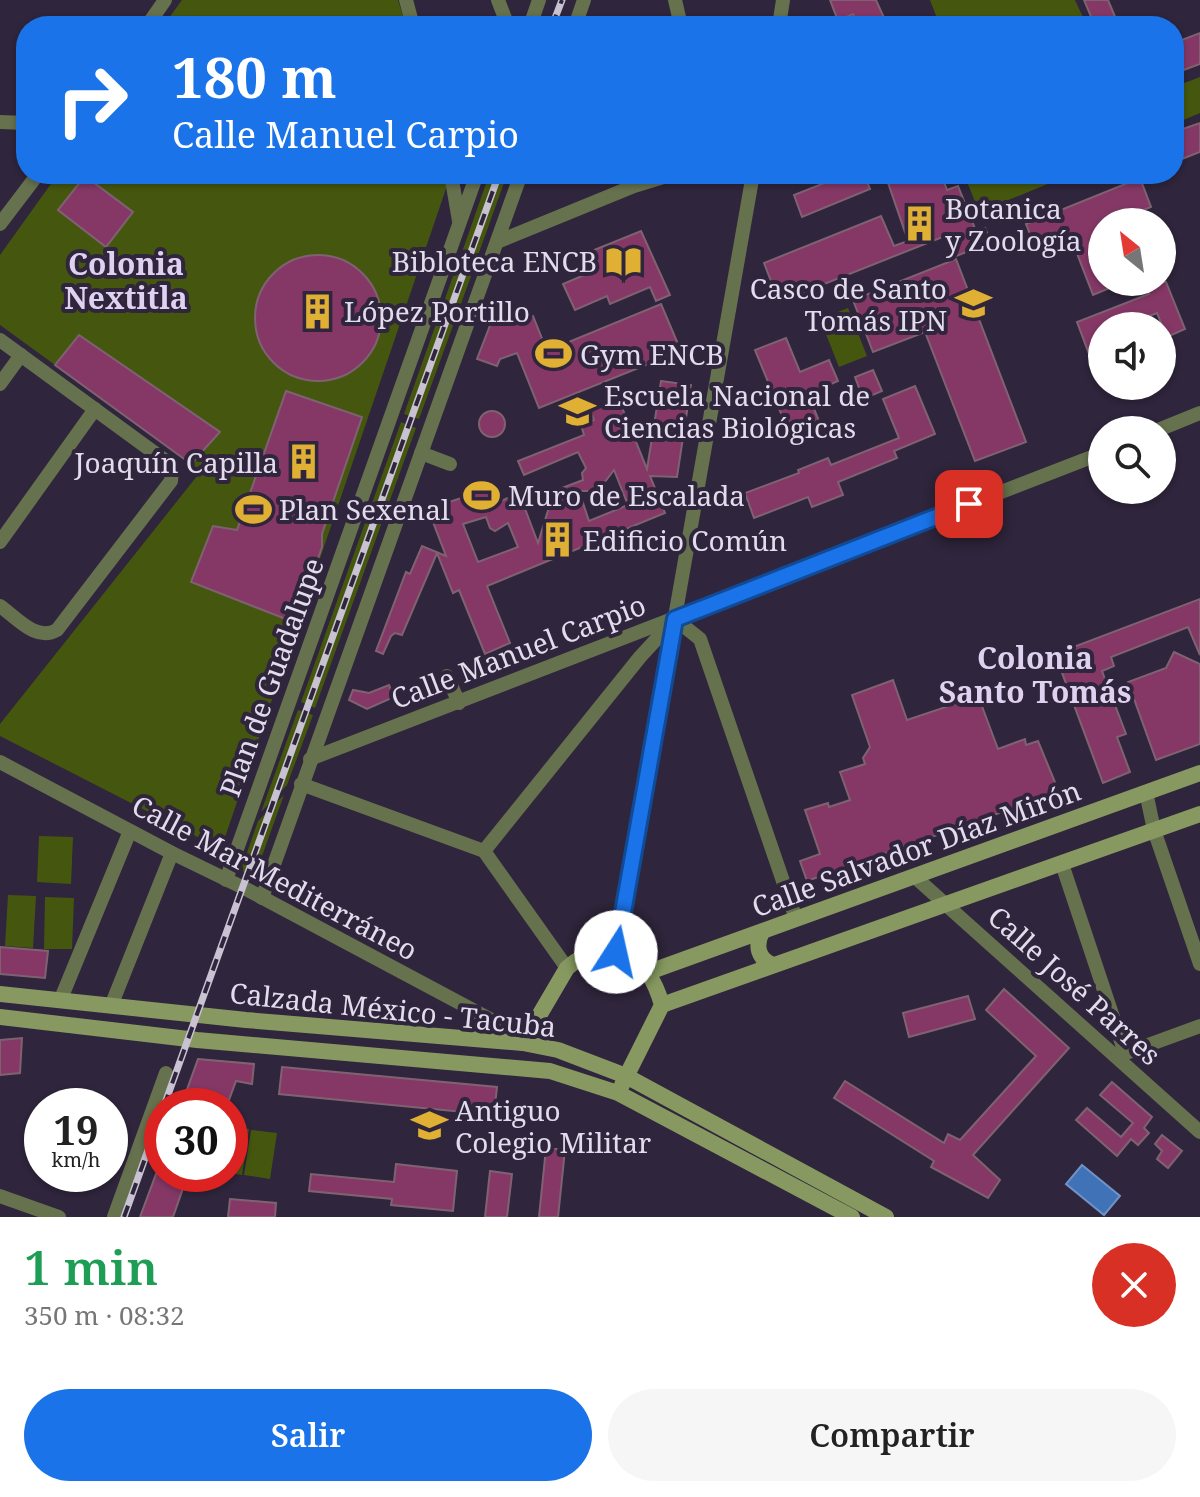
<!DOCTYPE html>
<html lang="es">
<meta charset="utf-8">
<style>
:root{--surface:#fff;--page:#f6f6f6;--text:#222;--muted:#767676;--accent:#1a73e8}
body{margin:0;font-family:"Noto Serif",serif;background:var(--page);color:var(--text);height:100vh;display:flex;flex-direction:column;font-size:30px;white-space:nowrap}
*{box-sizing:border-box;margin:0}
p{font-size:26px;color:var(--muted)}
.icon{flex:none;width:44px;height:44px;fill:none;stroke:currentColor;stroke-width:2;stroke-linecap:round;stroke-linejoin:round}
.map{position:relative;height:1217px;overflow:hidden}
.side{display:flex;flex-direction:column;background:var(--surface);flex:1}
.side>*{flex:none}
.banner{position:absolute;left:16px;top:16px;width:1168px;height:168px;border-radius:32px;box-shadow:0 2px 6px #0004;background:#1a73e8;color:#fff;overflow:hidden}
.needle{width:52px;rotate:330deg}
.buttons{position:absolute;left:1088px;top:208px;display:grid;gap:16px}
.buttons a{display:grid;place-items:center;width:88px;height:88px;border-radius:50%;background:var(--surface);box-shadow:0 2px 6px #0004;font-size:40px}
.speed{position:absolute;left:24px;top:1088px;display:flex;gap:16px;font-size:40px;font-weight:700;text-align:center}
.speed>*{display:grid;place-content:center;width:104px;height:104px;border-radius:50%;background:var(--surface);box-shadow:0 2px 6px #0004;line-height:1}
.speed small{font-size:20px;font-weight:400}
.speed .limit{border:12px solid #d22;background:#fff;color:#111}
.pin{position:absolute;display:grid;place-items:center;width:68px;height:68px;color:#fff;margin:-34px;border-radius:16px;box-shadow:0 4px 12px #0006}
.me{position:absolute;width:88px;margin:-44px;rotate:10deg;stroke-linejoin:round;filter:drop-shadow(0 0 6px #0008)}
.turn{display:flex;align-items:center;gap:28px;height:168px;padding:0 24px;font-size:36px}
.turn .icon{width:104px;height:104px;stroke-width:2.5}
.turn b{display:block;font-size:56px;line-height:68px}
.round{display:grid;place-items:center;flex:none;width:84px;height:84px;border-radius:42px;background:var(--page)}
.overview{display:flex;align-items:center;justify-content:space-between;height:136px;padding:0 24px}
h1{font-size:48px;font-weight:600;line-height:60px;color:#1e9e55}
.action{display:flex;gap:16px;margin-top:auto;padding:16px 24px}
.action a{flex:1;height:92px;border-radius:48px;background:var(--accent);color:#fff;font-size:32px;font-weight:600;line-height:92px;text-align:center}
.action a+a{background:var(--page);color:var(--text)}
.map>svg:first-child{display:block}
.green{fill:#45570f}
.water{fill:#3f72b6;stroke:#7092c6;stroke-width:2}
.building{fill:#853866;stroke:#7f6272;stroke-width:2;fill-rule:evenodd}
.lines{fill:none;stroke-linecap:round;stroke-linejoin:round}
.street{stroke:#66714e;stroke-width:14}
.secondary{stroke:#879960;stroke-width:16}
.rail-casing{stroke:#c8c2d3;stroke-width:7}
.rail{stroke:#2f253c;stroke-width:4;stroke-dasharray:12;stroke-linecap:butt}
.route-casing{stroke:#114b97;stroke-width:20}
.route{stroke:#1a73e8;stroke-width:14}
.labels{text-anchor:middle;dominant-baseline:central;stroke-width:8;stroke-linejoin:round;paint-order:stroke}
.poi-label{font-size:28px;fill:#e2dcec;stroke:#2f253c;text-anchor:start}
.street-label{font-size:28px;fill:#e2dcec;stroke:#2f253c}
.neighbourhood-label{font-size:30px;font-weight:bold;fill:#dfd2f1;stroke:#2f253c}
</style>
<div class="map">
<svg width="1200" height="1217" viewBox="0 0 1200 1217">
<rect width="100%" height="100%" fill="#2f253c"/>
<g class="green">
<polygon points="182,0 398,0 406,26 163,26"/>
<polygon points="930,0 1075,0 1087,26 940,26"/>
<polygon points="1200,77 1200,113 1174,124 1174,87"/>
<polygon points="58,174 451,174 221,849 0,736 0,724 201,471 0,325 0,255"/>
<polygon points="964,174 1072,174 979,212"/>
<polygon points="489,175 505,180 476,261 461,255"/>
<polygon points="458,262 474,268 419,419 404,414"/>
<polygon points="848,308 867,356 839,367 820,319"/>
<polygon points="401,422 416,428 315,708 301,702"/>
<polygon points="298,710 313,715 287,785 261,812"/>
<polygon points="284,795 254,878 241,870 258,821"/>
<polygon points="39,836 73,837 71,884 37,882"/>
<polygon points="8,895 36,896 33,948 5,946"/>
<polygon points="45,897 74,898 72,949 44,949"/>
<polygon points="230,1126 249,1129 242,1175 230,1173"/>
<polygon points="251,1130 277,1133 270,1179 244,1175"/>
</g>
<polygon class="water" points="1082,1165 1120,1196 1104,1215 1066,1184"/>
<g class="building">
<polygon points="830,0 876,0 885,20 871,26 858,26 853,14 838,21"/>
<polygon points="1084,0 1108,0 1119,26 1095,26"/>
<polygon points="1200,33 1200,64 1181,71 1176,59 1174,60 1174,43"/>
<polygon points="1200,123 1200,152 1174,162 1174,132"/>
<polygon points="847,174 864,174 870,189 802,217 794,195"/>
<polygon points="885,174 941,174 947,190 958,186 976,231 985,228 991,242 954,257 945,236 779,302 764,263 881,216 894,246 908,241"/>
<polygon points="85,176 133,212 106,247 58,210"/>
<polygon points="1140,178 1151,207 1114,222 1102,222 1102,282 1124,282 1093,295 1071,238 1037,252 1026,224"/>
<polygon points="641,231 670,295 656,301 650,287 610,304 607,296 575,310 563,284 596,270 589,252"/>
<circle cx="318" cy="318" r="63"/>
<polygon points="956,259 1026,442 975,461 925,332 873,352 853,300"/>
<polygon points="1144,282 1166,282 1185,329 1167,337 1157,313 1124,326 1102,326 1101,386 1077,322 1149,294"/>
<polygon points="661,304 681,351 539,408 517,353 500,359 497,366 477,359 498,305 533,316 547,351"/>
<polygon points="79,335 220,432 191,464 55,365"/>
<polygon points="786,338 800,372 829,360 838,381 808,394 821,426 791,438 755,350"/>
<polygon points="873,370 882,391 863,399 855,377"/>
<path d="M 661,381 L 691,385 L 677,477 L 650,476 L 665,513 L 487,586 L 510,643 L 485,654 L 459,590 L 453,593 L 437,553 L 402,635 L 395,633 L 391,636 L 383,654 L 376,651 L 406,572 L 410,574 L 422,546 L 446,556 L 428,509 L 494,487 L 501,501 L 519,493 L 538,543 L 554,491 L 583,480 L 582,473 L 586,468 L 578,452 L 524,475 L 518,461 L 584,435 L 581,425 L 594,420 L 590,411 L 619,400 L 647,469 ZM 614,470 L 628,505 L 589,521 L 579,491 L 595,491 L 599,493 L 601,487 ZM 486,517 L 490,528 L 495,531 L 508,523 L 518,547 L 478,562 L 463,524 Z"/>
<polygon points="915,386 935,434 894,451 897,458 838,482 843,495 812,507 808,497 754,518 745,493 799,473 798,470 828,458 831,465 899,438 883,399"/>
<polygon points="286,391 362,417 322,534 322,547 296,623 191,582 213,526 237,530"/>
<circle cx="492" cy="424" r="13"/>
<polygon points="1200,599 1200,655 1188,627 1111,657 1114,666 1102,671 1126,734 1117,737 1130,772 1103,783 1055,654"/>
<polygon points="1174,652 1200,664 1200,744 1156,760 1128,682 1166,668"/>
<polygon points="893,680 907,720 961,702 960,700 977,693 998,749 1025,739 1026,745 1038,741 1059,792 807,881 800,861 820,854 805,810 828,803 829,807 850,800 840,772 865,764 863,758 870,747 852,695"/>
<polygon points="389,685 394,697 367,709 349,700 353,690 369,693"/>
<polygon points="0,947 48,951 45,978 0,974"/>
<polygon points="1004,989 1069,1048 973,1155 1000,1180 988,1198 931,1167 934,1161 834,1098 845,1081 944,1143 948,1134 960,1140 1036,1056 986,1010"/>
<polygon points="968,996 975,1019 909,1037 903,1013"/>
<polygon points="22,1038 20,1073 0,1075 0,1040"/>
<polygon points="198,1059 254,1064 252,1084 236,1081 229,1100 215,1095 211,1106 181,1106"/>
<polygon points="282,1067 497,1087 494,1115 279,1094"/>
<polygon points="1112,1082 1152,1117 1144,1128 1149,1133 1138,1145 1131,1139 1117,1156 1076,1120 1087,1108 1121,1137 1133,1123 1100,1095"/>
<polygon points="1162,1135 1182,1151 1168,1168 1157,1159 1162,1151 1155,1144"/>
<polygon points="546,1148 565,1150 558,1217 539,1217"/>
<polygon points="396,1164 457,1171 453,1211 391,1205 392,1199 309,1191 311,1174 394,1182"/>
<polygon points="490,1171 512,1174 507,1217 485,1217"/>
<polygon points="156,1174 188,1174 173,1217 140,1217"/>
<polygon points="230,1199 276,1203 275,1217 228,1217"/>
</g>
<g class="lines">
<g class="street">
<polyline points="406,0 413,26"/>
<polyline points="498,0 508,26"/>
<polyline points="675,0 681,26"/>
<polyline points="147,26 165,0"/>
<polyline points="530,26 539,0"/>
<polyline points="575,26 584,0"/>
<polyline points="779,26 783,0"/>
<polyline points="0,122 26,123"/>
<polyline points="451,174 459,221"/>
<polyline points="0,224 38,174"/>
<polyline points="497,242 634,186 673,174"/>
<path d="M 0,340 L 167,462 L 172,470 L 171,481 L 57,630 C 36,642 17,618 0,606"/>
<polyline points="0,384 21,355"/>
<polyline points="1158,430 1200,413"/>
<polyline points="421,453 450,464"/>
<polyline points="0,542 95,409"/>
<polyline points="447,676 459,703"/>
<polyline points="310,759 1102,453"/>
<polyline points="0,762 172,853 248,890 501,1025 523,1043"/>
<polyline points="301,784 484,851 567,968"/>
<polyline points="1146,792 1154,830 1200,964"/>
<polyline points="484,851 640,657 675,619 700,639 796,919"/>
<polyline points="1062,864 1125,1053"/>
<polyline points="915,877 1200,1132"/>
<polyline points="226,880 477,174"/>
<polyline points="262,898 521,174"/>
<polyline points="616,952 753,174"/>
<polyline points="60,1001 130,831"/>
<polyline points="111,1006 172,853"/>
<polyline points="1118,1056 1200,1026"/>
<polyline points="0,1196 59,1217"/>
<polyline points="114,1217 166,1073"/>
</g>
<g class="secondary">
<path d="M 762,932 C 755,946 758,959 773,965"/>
<polyline points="649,972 1200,773"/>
<polyline points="0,994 246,1020 523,1043 558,1050 626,1076 886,1217"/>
<polyline points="662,1005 1200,814"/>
<polyline points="0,1017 197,1040 550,1071 618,1093 852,1217"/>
<path d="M 523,1043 L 567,968 C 611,930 648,955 662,1005 L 622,1085"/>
</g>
<defs>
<g id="rail">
<polyline points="552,26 562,0"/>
<polyline points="164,1106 499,174"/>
<polyline points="124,1217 162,1111"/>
</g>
</defs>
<use href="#rail" class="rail-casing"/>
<use href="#rail" class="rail"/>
</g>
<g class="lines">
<defs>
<polyline id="route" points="616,952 675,619 969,504"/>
</defs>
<use href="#route" class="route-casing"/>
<use href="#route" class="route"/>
</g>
<defs>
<symbol id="building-bare" viewBox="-9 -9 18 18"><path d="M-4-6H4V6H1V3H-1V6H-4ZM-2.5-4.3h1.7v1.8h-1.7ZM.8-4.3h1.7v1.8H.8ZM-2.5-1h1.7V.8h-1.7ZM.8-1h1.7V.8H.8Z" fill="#e0b034" stroke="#2f253c" stroke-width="2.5" paint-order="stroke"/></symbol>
<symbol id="library-bare" viewBox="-9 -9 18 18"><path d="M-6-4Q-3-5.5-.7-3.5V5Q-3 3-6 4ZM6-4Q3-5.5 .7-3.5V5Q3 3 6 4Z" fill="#e0b034" stroke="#2f253c" stroke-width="2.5" paint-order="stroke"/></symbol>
<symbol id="university-bare" viewBox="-9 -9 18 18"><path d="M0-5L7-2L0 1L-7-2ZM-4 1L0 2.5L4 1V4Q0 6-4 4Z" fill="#e0b034" stroke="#2f253c" stroke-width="2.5" paint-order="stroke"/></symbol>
<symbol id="stadium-bare" viewBox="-9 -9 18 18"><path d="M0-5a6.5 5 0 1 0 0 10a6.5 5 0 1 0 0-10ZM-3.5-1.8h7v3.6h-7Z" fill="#e0b034" stroke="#2f253c" stroke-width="2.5" paint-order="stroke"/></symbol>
</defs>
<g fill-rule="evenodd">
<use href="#building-bare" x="894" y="198" width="51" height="51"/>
<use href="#library-bare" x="598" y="236" width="51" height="51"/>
<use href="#university-bare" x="948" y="278" width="51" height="51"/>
<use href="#building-bare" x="292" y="286" width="51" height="51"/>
<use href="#stadium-bare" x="528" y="328" width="51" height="51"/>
<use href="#university-bare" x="552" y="386" width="51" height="51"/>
<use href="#building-bare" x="278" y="436" width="51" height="51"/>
<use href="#stadium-bare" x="456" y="470" width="51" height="51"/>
<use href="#stadium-bare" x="228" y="484" width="51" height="51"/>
<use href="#building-bare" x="532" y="514" width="51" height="51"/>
<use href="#university-bare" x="404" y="1100" width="51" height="51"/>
</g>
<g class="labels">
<g class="poi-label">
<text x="945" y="208">Botanica<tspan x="945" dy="32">y Zoología</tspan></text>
<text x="597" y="261" text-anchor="end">Bibloteca ENCB</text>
<text x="947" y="288" text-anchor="end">Casco de Santo<tspan x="947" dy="32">Tomás IPN</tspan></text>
<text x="344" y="311">López Portillo</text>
<text x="580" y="354">Gym ENCB</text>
<text x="604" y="395">Escuela Nacional de<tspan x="604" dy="32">Ciencias Biológicas</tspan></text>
<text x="278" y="462" text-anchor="end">Joaquín Capilla</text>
<text x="508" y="495">Muro de Escalada</text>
<text x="279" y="509">Plan Sexenal</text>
<text x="583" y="540">Edificio Común</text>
<text x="455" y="1110">Antiguo<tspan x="455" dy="32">Colegio Militar</tspan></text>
</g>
<g class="street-label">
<text transform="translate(518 651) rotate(-21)">Calle Manuel Carpio</text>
<text transform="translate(271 677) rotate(-70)">Plan de Guadalupe</text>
<text transform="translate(916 848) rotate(-20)">Calle Salvador Díaz Mirón</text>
<text transform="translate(275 877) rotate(28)">Calle Mar Mediterráneo</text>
<text transform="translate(1075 985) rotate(42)">Calle José Parres</text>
<text transform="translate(393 1009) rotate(6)">Calzada México - Tacuba</text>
</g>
<g class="neighbourhood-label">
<text x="126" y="263">Colonia<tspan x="126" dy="34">Nextitla</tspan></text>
<text x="1035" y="657">Colonia<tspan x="1035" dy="34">Santo Tomás</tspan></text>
</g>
</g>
</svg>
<div class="buttons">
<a><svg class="needle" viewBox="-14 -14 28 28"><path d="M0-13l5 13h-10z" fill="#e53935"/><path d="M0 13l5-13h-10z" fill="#767676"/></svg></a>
<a><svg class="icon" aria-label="sound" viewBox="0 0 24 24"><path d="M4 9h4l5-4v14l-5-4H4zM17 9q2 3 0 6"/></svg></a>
<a><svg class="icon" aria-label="search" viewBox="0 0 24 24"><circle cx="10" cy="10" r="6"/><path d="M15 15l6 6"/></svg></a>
</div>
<div class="speed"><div>19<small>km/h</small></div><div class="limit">30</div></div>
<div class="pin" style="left:969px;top:504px;background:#d93025"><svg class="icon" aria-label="arrive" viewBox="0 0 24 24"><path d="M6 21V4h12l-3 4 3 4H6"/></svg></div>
<svg class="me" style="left:616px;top:952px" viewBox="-20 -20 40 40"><circle r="19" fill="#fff"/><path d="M0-13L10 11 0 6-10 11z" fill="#1a73e8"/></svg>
<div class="banner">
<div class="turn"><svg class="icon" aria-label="right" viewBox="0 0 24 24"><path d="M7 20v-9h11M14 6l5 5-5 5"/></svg><div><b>180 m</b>Calle Manuel Carpio</div></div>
</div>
</div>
<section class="side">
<div class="overview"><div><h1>1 min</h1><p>350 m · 08:32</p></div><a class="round" style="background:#d93025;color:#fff"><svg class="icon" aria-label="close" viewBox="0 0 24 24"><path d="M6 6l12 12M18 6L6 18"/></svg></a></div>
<div class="action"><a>Salir</a><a>Compartir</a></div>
</section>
